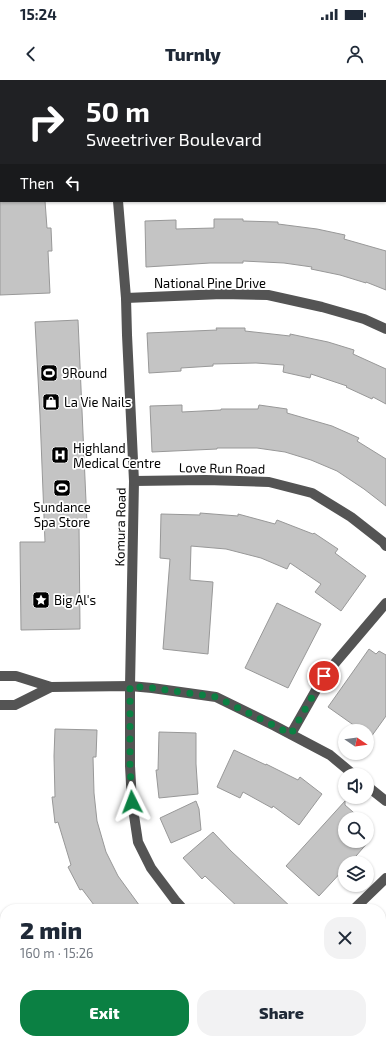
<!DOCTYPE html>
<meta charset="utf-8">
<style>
:root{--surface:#fff;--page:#f2f2f3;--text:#1f2937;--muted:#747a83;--accent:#0b8043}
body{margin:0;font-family:"Exo 2",sans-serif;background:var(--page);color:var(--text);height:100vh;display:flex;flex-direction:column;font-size:15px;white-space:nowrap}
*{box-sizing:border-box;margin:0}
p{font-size:13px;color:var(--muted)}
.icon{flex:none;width:22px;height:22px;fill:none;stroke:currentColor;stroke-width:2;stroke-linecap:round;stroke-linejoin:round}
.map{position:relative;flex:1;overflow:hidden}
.panel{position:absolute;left:0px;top:824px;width:386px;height:140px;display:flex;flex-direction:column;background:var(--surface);border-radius:16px 16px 0 0;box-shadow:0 1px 3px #0004}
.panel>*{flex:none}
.banner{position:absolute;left:0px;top:0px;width:386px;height:122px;box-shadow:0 1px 3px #0004;background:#202124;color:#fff;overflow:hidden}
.needle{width:26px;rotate:103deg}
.tools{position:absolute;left:338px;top:644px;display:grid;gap:8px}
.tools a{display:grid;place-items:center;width:36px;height:36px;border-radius:50%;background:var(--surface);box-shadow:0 1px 3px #0004;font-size:20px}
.pin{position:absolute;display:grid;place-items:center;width:34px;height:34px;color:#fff;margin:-17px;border:2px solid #fff;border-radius:50%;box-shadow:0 1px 4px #0007}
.me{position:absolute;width:44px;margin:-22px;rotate:357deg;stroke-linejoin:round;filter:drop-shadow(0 0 3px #0008)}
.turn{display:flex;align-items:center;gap:14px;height:84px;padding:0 20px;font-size:18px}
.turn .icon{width:52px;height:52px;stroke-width:2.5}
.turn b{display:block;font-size:28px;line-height:34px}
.then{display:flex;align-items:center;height:38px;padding:0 20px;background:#0003;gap:8px;font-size:15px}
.round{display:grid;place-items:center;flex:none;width:42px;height:42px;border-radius:16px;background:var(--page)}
.summary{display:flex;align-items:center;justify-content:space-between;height:68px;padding:0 20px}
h1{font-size:24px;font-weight:800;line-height:30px}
.action{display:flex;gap:8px;margin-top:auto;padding:8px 20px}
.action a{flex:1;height:46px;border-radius:16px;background:var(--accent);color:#fff;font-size:16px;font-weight:800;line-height:46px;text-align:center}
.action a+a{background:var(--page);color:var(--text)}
.status{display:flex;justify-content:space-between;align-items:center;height:28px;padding:0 20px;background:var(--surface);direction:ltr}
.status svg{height:11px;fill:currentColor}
header{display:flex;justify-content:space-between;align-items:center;height:52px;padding:0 20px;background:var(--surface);font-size:18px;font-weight:800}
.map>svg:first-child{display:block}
.building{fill:#c4c4c4;stroke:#989898}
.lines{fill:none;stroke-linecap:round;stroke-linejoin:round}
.minor{stroke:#545454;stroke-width:10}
.route{stroke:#0b8043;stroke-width:7;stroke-dasharray:0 12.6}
.labels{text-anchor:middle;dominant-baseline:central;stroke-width:3.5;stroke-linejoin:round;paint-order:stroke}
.street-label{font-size:13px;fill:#000;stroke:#fff}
.poi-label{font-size:13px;fill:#000;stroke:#fff;text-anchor:start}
</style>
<div class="status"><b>15:24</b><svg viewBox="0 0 49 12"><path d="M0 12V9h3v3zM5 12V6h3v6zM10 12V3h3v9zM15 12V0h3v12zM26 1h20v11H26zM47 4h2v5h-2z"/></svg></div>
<header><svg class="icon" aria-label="back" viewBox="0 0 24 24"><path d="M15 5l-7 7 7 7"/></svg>Turnly<svg class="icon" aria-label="person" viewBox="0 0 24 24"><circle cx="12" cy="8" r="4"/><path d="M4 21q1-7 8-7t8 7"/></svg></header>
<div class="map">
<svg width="386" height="964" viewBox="0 0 386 964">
<rect width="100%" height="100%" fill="#fff"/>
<g class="building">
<polygon points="0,121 45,121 47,148 51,148 52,171 48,171 50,213 0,215"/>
<polygon points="214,139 243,139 243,141 278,142 278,144 317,149 345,155 344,159 386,171 386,210 366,202 366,203 340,195 311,189 312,187 284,183 243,181 243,183 210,183 146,187 145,141 176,140 176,149 214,148"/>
<polygon points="78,240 87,444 79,444 80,549 21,550 20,462 45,462 40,335 35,242"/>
<polygon points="216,248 245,248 245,251 290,256 290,254 328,262 354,270 353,274 386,289 386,324 373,317 372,319 346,307 347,306 311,294 310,298 283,292 284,285 256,283 213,284 213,286 181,288 181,291 149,293 147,253 217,250"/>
<polygon points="182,325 182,332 221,330 221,329 258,329 259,325 287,329 287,333 332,346 359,358 357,361 386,379 386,426 364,409 337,391 311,380 285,372 257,368 217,368 217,369 152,372 150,326"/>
<polygon points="200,433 238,436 238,434 275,444 277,440 313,454 314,453 338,469 335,473 366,496 341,531 315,512 321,504 290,483 287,489 261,478 226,469 191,466 190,500 213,502 208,574 163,569 170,479 160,478 161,434 200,435"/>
<polygon points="277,523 321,544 288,608 245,588"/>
<polygon points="369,569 376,574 379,571 386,575 386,636 371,657 367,654 367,651 362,651 328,627"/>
<polygon points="55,649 97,650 96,677 93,677 94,713 97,741 106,772 118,796 142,829 97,829 82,809 80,810 68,787 71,785 58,742 55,743 52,717 55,717 54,676"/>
<polygon points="159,652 196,653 196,684 198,714 159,718 156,690 158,690"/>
<polygon points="234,670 266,685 266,684 298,700 300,697 322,714 299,745 273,726 272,728 243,712 240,718 217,707"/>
<polygon points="196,721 199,729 201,750 171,763 160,738"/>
<polygon points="345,721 345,725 361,739 345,739 345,761 369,761 350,783 345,783 345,788 319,816 286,786"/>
<polygon points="213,752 231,771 293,829 240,829 205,796 202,799 183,778"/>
</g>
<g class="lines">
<g class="minor">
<polyline points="184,0 184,1"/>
<polyline points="345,1 345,0"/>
<polyline points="385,43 386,43"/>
<polyline points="118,121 126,218 127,255 134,401 130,606 130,686 132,722 138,762 151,788 175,820 183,829"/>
<polyline points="126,218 222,214 268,215 322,227 364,239 386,249"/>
<polyline points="134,401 206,400 269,402 312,413 351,437 383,462 386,466"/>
<polyline points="0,596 16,596 51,607 130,606 152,608 216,617 275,646 330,675 354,695"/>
<polyline points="0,625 15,625 51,607"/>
<polyline points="291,654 324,596 386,523"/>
<polyline points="367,706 386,721"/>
<polyline points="354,829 386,798"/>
<polyline points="225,964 229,959"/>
</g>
</g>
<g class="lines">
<polyline class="route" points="132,722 130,686 130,606 152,608 216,617 291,654 324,596"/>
</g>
<defs>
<symbol id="stadium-square" viewBox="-11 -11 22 22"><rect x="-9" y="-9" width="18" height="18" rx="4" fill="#000" stroke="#fff"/><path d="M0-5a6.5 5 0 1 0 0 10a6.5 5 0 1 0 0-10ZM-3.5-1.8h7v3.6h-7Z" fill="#fff"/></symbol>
<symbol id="shop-square" viewBox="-11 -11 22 22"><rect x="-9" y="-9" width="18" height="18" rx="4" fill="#000" stroke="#fff"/><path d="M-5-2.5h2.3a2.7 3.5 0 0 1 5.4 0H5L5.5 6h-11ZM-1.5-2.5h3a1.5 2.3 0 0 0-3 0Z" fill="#fff"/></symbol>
<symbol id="hospital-square" viewBox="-11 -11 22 22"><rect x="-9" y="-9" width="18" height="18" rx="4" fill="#000" stroke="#fff"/><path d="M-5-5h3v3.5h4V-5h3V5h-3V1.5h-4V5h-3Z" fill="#fff"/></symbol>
<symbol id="sight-square" viewBox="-11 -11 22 22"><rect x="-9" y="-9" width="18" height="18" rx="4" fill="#000" stroke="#fff"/><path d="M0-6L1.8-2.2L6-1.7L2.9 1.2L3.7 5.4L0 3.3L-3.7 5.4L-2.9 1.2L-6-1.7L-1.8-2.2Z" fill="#fff"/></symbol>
</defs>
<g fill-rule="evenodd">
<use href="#stadium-square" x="39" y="283" width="20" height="20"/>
<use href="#shop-square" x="41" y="312" width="20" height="20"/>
<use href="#hospital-square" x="50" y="365" width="20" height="20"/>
<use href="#stadium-square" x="52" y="398" width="20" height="20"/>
<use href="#sight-square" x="31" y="510" width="20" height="20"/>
</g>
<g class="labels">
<g class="street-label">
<text x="210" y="203">National Pine Drive</text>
<text transform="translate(222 388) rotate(1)">Love Run Road</text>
<text transform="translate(120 447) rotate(-89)">Komura Road</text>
</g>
<g class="poi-label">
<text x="62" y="293">9Round</text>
<text x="64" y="322">La Vie Nails</text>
<text x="73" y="368">Highland<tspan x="73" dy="15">Medical Centre</tspan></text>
<text x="62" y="427" text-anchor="middle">Sundance<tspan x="62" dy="15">Spa Store</tspan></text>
<text x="54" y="520">Big Al's</text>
</g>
</g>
</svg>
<div class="tools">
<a><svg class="needle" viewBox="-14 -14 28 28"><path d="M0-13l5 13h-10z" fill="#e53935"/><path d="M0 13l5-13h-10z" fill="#747a83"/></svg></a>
<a><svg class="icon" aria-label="sound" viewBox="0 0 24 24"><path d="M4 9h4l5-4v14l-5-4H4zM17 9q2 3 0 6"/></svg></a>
<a><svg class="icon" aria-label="search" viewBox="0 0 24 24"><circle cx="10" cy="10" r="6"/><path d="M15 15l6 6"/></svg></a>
<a><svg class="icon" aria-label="layers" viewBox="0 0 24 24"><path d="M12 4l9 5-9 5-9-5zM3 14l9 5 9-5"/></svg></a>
</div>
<div class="pin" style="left:324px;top:596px;background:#d93025"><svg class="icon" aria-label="arrive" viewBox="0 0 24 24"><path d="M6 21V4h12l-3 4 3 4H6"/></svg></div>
<svg class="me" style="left:132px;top:722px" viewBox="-20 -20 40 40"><path d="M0-17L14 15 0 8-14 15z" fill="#0b8043" stroke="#fff" stroke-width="4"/></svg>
<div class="banner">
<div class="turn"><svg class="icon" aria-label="right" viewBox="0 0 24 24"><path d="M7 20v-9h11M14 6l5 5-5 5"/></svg><div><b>50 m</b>Sweetriver Boulevard</div></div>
<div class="then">Then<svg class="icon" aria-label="left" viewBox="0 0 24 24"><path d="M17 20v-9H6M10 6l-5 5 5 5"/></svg></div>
</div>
<section class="panel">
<div class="summary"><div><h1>2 min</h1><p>160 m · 15:26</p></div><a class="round"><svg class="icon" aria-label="close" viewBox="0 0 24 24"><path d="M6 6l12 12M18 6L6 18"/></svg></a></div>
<div class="action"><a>Exit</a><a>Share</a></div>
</section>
</div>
